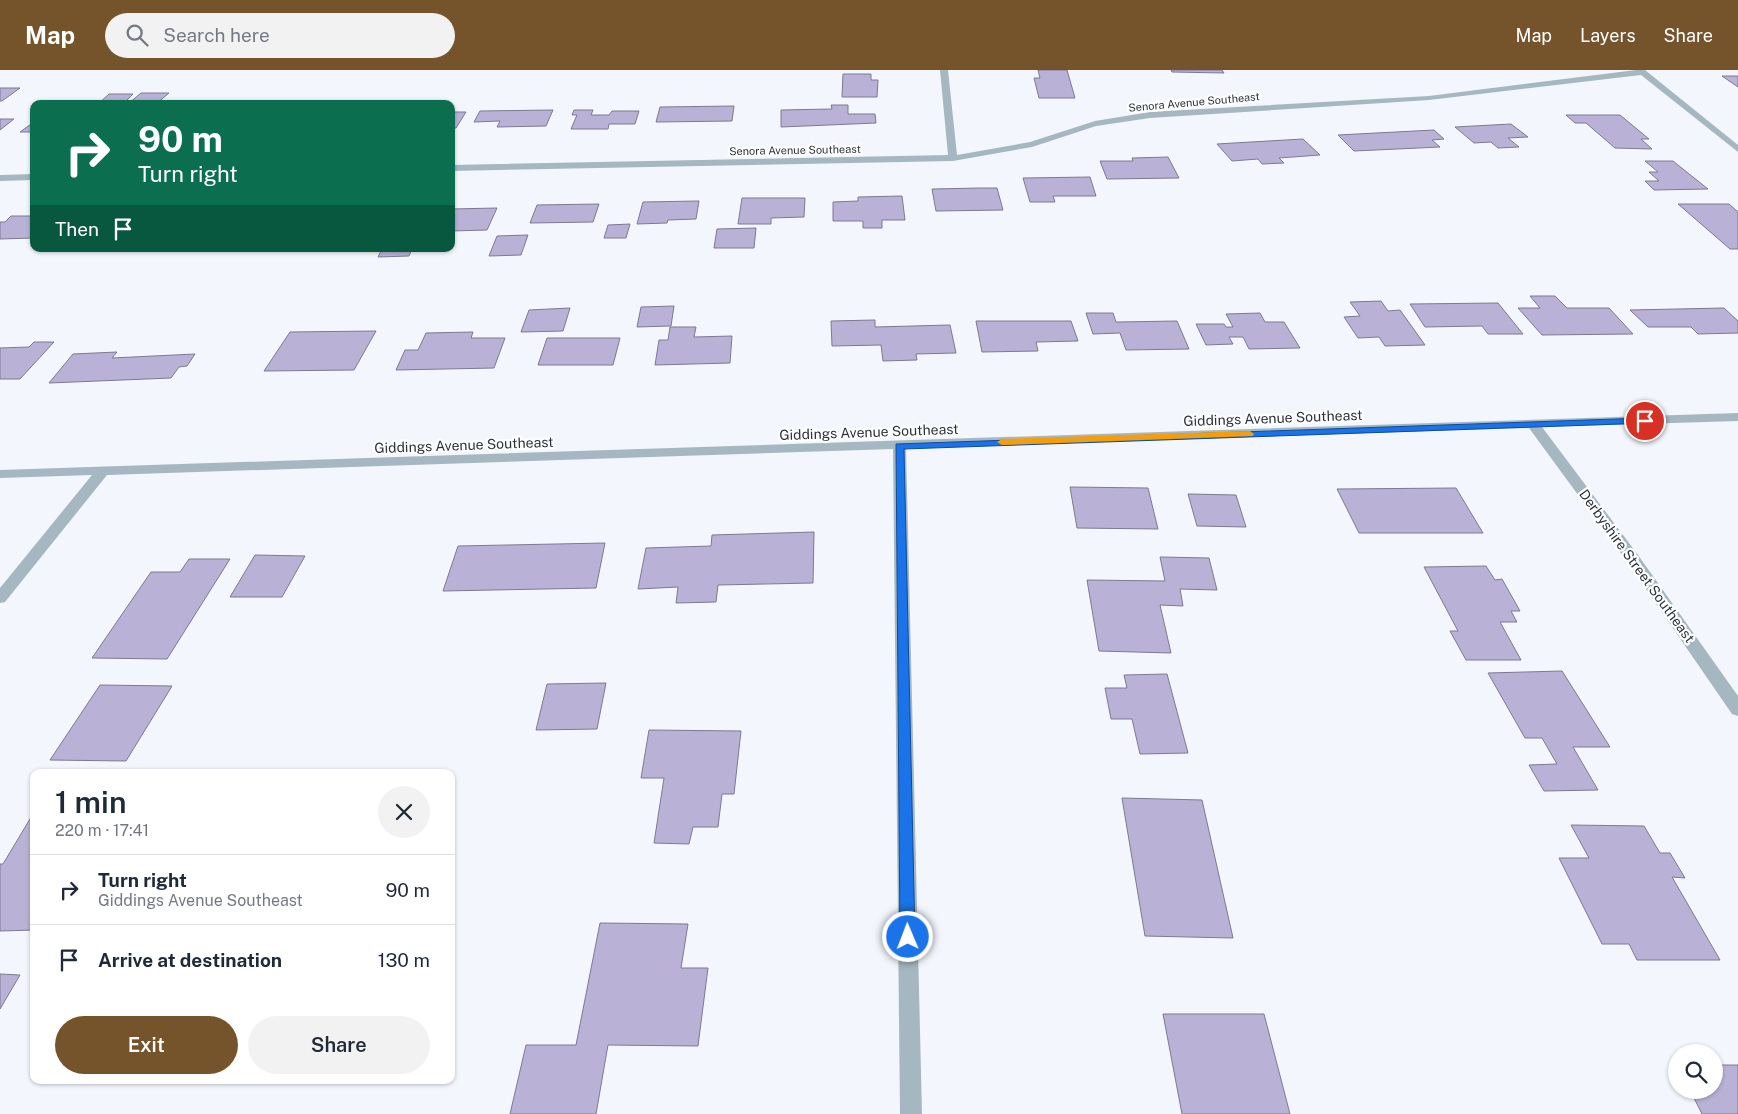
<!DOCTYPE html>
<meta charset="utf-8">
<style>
:root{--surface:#fff;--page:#f2f2f3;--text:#1f2937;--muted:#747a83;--line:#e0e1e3;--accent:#75542b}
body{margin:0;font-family:"Public Sans",sans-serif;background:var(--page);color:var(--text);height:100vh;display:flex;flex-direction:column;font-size:19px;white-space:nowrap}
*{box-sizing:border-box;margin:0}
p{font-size:16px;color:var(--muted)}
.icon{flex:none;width:28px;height:28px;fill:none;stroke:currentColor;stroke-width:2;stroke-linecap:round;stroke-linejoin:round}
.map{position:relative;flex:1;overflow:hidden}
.panel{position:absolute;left:30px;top:699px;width:425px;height:315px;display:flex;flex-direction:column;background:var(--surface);border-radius:10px;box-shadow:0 1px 4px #0004}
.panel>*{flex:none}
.guide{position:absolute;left:30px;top:30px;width:425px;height:152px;border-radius:10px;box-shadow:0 1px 4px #0004;background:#0b6e4f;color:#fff;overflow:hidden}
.buttons{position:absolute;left:1668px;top:974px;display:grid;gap:10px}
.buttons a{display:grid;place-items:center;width:55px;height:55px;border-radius:50%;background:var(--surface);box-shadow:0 1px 4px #0004;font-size:25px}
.pin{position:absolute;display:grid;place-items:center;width:42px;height:42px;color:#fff;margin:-21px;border:2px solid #fff;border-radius:50%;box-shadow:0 1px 5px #0007}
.me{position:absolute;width:55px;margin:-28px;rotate:359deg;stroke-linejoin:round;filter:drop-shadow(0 0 4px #0008)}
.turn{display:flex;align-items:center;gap:18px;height:105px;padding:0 25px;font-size:22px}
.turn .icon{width:65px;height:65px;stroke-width:2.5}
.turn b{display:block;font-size:35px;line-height:42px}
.then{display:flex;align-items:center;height:48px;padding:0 25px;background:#0003;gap:10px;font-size:19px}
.round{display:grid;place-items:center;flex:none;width:52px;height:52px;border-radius:26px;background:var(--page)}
.summary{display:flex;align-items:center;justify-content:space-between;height:85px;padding:0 25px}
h1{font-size:30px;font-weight:600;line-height:38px}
.primary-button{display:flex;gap:10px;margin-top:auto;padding:10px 25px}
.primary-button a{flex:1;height:58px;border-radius:30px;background:var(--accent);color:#fff;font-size:20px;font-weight:600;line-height:58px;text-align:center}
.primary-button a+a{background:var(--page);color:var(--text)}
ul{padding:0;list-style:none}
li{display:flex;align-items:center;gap:15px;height:70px;padding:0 25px;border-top:1px solid var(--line)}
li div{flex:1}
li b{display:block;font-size:19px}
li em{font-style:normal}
header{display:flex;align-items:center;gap:30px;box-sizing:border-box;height:70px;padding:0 25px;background:var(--accent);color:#fff}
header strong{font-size:24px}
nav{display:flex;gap:28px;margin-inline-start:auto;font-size:18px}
.search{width:350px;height:45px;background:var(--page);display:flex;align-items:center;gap:12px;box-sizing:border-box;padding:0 18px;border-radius:28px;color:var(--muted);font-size:19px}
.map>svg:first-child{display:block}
.building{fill:#b9b2d6;stroke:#7e7894}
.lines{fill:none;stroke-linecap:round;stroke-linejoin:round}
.street{fill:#a5b7c0;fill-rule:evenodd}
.route{fill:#1a73e8;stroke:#114b97}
.slow{fill:#f59e0b}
.labels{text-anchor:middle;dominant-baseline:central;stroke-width:4.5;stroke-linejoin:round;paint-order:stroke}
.far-street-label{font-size:11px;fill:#2d333e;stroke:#fff}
.street-label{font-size:14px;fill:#2d333e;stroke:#fff}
</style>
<header>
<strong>Map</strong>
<div class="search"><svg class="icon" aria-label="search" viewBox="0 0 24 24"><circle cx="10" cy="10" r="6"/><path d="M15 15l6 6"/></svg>Search here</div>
<nav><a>Map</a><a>Layers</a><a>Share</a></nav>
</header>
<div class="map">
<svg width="1738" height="1044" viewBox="0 0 1738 1044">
<rect width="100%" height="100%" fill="#f3f6fc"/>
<g class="building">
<polygon points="1038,0 1067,0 1075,28 1039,28 1034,8 1040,8"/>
<polygon points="1171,0 1222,0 1224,3 1172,2"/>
<polygon points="843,4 871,4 871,10 878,10 877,27 842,27"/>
<polygon points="1722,6 1738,6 1738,17"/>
<polygon points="0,18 20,18 2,31 0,31"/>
<polygon points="141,23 169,23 156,34 128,34"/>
<polygon points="109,24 133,24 123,34 98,34"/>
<polygon points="831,35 848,35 848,44 875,44 876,53 781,57 781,40 832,39"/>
<polygon points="734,36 732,51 656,52 660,37"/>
<polygon points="553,40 546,56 497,57 500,51 474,52 480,41"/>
<polygon points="574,40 593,40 591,45 609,45 612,41 639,41 635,54 609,54 608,59 571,59 577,45 572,45"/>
<polygon points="451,42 466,42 456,58 451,58"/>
<polygon points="1566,45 1620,45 1649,69 1641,69 1652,79 1615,78 1586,53 1575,53"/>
<polygon points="0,49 14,49 0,60"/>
<polygon points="34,52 34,62 20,62"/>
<polygon points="1511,54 1528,67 1508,68 1519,77 1498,78 1491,72 1474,73 1455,57"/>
<polygon points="1434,60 1444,69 1432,70 1440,77 1354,81 1338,65"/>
<polygon points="1303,69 1320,85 1279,88 1284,93 1262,94 1258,89 1232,91 1217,74"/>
<polygon points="1168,87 1179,108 1107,109 1100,91 1133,91 1132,88"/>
<polygon points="1645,91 1673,91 1708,119 1654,120 1645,111 1659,111 1649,102 1658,102"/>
<polygon points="1090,107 1096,126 1053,126 1055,132 1030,132 1023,108"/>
<polygon points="980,118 997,118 1003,140 936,141 932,119"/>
<polygon points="902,126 905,150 882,150 882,158 863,158 863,151 833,151 833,132 858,131 858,127"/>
<polygon points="742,128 805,128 804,147 771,148 771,154 738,154"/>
<polygon points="699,131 696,149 668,150 667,153 637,154 643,132"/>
<polygon points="599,134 593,152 530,153 537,135"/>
<polygon points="1678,134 1729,134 1738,142 1738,179 1730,179"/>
<polygon points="497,138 487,160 451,161 451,139"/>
<polygon points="11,146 34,146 34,168 0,169 0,152 5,152"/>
<polygon points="630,154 626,168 604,168 608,155"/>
<polygon points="756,158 754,178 714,178 717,159"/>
<polygon points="528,165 521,185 489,186 497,166"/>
<polygon points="382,179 412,179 409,186 378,187"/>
<polygon points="1530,226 1555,226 1567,238 1609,238 1633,264 1542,265 1518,238 1540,238"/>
<polygon points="1381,231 1388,241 1400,240 1425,275 1385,276 1379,267 1358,268 1344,247 1360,246 1350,232"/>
<polygon points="1498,233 1523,264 1488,264 1482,256 1425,257 1410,234"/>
<polygon points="674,236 671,256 637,257 641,237"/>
<polygon points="570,238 563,261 521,262 529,240"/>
<polygon points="1724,238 1738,251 1738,263 1698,264 1691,257 1648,257 1630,240"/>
<polygon points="1086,243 1113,243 1116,252 1177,251 1189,279 1126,280 1120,263 1093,264"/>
<polygon points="1260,243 1265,252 1284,252 1300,278 1249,279 1243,267 1229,267 1233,274 1206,275 1196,254 1224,254 1226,257 1233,257 1226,244"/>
<polygon points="875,250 875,257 950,255 956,283 916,284 917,290 883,291 881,275 832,276 831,251"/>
<polygon points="976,251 1071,251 1078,271 1036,272 1038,281 982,282"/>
<polygon points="670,257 696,257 694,267 732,266 730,293 655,295 659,270 668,270"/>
<polygon points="376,261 354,300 264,301 290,262"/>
<polygon points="473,262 471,268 505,268 494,298 396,300 405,280 418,280 426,263"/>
<polygon points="547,268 620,268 613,295 538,295"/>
<polygon points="34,272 54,272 20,309 0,309 0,278 29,277"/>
<polygon points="117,282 112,288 195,284 187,296 179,297 171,308 49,313 73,284"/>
<polygon points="1070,417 1148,418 1158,459 1077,458"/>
<polygon points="1456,418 1483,463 1359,463 1337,419"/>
<polygon points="1188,424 1236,425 1246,457 1197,456"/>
<polygon points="814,462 813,513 718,515 716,532 676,533 678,517 638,519 646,478 711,476 712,465"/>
<polygon points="605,473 596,518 443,521 458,476"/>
<polygon points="255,485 305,486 282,527 230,527"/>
<polygon points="1160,487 1209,488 1217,520 1180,519 1183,536 1160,535 1171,583 1099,581 1087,510 1165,511"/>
<polygon points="189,489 230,489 167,589 92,588 151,502 180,502"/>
<polygon points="1486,496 1495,510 1502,509 1520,541 1511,541 1517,552 1500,552 1521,590 1466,590 1450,561 1458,561 1424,497"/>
<polygon points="1562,601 1610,677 1573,677 1598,720 1544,721 1529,695 1557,694 1542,668 1525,668 1488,603"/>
<polygon points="1167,604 1188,683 1140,684 1132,649 1111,649 1105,618 1127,618 1124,605"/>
<polygon points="606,613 597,659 536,660 547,614"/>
<polygon points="100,615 172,616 126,691 50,690"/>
<polygon points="649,660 741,661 734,724 722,724 718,757 693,757 689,774 654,773 664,708 641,708"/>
<polygon points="1122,728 1202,730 1233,868 1145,866"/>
<polygon points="33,744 34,860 0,861 0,794 3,794"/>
<polygon points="1571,755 1644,756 1660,783 1670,783 1685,808 1672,807 1720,890 1637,890 1629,874 1602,874 1559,788 1589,788"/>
<polygon points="600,853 688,854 681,898 708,898 698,976 608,975 596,1044 510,1044 526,975 576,975"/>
<polygon points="0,904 20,905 0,939"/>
<polygon points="1163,944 1264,944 1290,1044 1182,1044"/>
<polygon points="1714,995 1738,995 1738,1044 1702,1044 1690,1020 1714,1020"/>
</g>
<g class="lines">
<g class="street">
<polygon points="940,0 948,0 957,85 1030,72 1095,51 1150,42 1429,26 1636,0 1645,0 1738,75 1738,82 1641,5 1429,30 1150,48 1096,56 1032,77 953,91 451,101 451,95 948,85"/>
<polygon points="34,104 34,110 0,111 0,105"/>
<polygon points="1738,343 1738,351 1542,357 1638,485 1738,626 1738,646 1732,644 1628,493 1529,358 906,378 922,1044 900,1044 893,379 107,405 5,532 0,533 0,518 92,405 0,408 0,400"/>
</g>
</g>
<polygon class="route" points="1645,348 1649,349 1649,353 904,379 915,867 913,872 908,874 902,872 900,867 896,374"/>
<polygon class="slow" points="1250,361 1254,364 1253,366 1002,375 997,372 1002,369"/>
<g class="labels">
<g class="far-street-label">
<text transform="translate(1194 32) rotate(-5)">Senora Avenue Southeast</text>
<text transform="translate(795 80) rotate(-1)">Senora Avenue Southeast</text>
</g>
<g class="street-label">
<text transform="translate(1273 348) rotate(-2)">Giddings Avenue Southeast</text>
<text transform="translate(869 362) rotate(-2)">Giddings Avenue Southeast</text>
<text transform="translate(464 375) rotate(-2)">Giddings Avenue Southeast</text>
<text transform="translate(1637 496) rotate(54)">Derbyshire Street Southeast</text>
</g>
</g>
</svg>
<div class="buttons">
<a><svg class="icon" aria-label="search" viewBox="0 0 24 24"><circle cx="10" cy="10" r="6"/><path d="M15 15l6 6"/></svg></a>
</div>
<div class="pin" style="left:1645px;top:351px;background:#d93025"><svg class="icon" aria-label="arrive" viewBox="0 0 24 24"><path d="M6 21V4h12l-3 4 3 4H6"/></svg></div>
<svg class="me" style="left:908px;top:867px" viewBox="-20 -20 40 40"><circle r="17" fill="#1a73e8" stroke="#fff" stroke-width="3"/><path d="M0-11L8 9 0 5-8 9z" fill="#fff"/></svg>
<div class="guide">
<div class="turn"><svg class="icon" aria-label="right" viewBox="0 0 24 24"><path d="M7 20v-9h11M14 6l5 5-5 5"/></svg><div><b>90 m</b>Turn right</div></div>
<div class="then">Then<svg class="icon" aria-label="arrive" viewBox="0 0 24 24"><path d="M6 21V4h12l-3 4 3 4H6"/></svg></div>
</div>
<section class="panel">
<div class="summary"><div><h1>1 min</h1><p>220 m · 17:41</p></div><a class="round"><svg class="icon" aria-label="close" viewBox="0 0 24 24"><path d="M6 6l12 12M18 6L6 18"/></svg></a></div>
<ul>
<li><svg class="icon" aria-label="right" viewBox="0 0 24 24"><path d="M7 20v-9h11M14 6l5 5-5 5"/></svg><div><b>Turn right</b><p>Giddings Avenue Southeast</p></div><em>90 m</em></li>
<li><svg class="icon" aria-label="arrive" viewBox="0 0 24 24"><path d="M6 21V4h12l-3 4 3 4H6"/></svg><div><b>Arrive at destination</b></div><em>130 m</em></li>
</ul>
<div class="primary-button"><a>Exit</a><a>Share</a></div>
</section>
</div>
